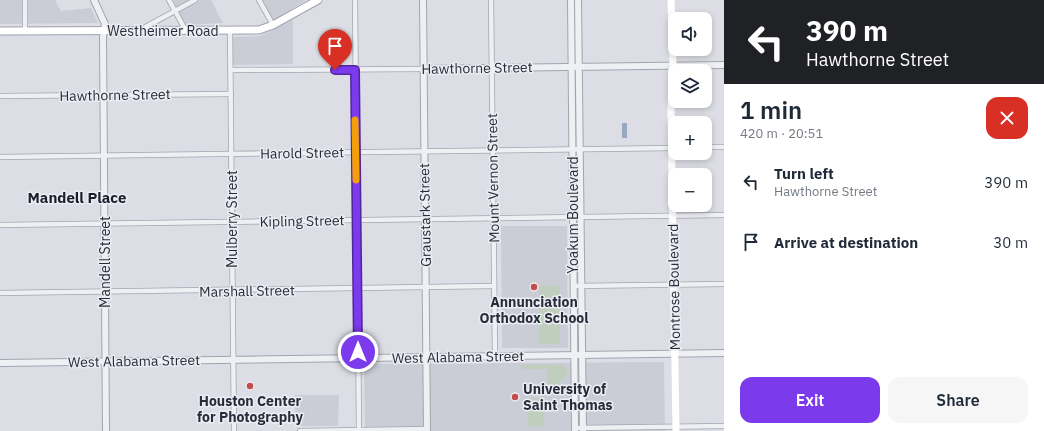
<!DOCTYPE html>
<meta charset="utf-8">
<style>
:root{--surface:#fff;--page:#f6f6f7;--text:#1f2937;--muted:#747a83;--accent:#7c3aed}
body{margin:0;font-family:"IBM Plex Sans",sans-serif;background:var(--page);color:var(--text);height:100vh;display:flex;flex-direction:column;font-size:15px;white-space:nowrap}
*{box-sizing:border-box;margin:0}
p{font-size:13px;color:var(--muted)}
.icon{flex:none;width:22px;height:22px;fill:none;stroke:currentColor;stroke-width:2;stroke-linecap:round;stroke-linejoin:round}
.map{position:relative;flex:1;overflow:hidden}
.side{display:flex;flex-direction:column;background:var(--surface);width:320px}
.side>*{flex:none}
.banner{background:#202124;color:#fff;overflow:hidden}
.fabs{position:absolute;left:668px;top:12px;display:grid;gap:8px}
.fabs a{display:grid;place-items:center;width:44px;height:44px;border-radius:8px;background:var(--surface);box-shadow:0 2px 6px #0003;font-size:20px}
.pin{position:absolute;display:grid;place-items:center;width:34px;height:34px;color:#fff;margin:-41px -17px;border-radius:50% 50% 50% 0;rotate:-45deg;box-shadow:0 0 4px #0007}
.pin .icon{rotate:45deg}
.me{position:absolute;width:44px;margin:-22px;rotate:0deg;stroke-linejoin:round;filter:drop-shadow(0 0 3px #0008)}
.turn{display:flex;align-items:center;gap:14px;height:84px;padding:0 16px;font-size:18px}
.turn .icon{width:52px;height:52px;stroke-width:2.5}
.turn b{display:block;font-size:28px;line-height:34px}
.round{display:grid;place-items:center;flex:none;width:42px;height:42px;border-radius:12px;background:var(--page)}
.overview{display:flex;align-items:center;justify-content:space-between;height:68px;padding:0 16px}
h1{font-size:24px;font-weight:600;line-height:30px}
.primary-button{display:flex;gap:8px;margin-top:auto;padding:8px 16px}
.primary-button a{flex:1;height:46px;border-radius:12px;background:var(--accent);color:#fff;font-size:16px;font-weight:600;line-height:46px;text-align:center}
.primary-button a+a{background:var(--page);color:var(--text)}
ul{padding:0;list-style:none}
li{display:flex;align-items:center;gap:12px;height:60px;padding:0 16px}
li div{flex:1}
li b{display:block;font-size:15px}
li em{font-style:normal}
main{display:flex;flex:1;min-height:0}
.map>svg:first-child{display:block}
.built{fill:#cbcdd6}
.green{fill:#c0cebe}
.water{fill:#9aa7c3}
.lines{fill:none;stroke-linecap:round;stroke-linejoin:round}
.minor-casing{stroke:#a3a5ae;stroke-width:6}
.tertiary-casing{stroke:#a3a5ae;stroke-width:8}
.primary-casing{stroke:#9da1b0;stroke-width:9}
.minor{stroke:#eff0f4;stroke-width:4.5}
.tertiary{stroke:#eff0f4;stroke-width:6}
.secondary{stroke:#fff;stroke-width:7}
.primary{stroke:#fff;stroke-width:7}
.route-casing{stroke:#51269a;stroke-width:10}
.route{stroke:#7c3aed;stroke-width:7}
.slow{stroke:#f59e0b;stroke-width:7}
.poi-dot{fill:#c14e4b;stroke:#ecedf3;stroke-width:1.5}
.labels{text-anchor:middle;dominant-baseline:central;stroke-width:3;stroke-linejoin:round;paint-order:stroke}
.street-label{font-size:14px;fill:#282b3a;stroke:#ecedf3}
.poi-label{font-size:14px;font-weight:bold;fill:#282b3a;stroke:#ecedf3}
.neighbourhood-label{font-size:15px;font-weight:bold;fill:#1a1d2b;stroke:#ecedf3}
</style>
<main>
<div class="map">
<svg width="724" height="431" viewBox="0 0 724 431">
<rect width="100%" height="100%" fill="#dddee5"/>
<g class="built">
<polygon points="0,0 55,0 61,11 91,8 98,23 0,24"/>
<polygon points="173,0 211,0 223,23 185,25"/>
<polygon points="262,0 306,0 273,21"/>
<polygon points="293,20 293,64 233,65 232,37 260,36"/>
<polygon points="501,226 567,226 568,348 502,348"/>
<polygon points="664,362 665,431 365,431 364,364"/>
<polygon points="295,395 339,395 338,426 295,426"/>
</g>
<g class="green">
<rect x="539" y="286" width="21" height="58"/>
<polygon points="519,365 563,365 567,369 567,377 559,381 557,387 548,387 547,369 522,369"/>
<polygon points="527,398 544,398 544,426 528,426"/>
</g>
<rect class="water" x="622" y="123" width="5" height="15"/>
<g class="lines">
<defs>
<g id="minor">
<polyline points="169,0 186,31"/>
<polyline points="259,0 273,25"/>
<polyline points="355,0 359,431"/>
<polyline points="491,0 495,356"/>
<polyline points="140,30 195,0"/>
<polyline points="230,30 234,431"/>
<polyline points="25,31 25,0"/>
<polyline points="230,70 423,69"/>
<polyline points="0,96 231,94"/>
<polyline points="705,147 724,147"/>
<polyline points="0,157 674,148"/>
<polyline points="0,225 724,215"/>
<polyline points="574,286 724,284"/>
<polyline points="0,293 494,286"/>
<polyline points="575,428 724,426"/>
<polyline points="300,431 427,429"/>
</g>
<g id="tertiary">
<polyline points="94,0 105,24 103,37 106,431"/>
<polyline points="423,0 427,431"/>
<polyline points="571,0 575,431"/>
<polyline points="578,0 583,431"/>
<polyline points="423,69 724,65"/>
<polyline points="0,363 724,353"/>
</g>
<polyline id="primary" points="0,31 259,30 273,25 318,0"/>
</defs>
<use href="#minor" class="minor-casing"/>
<use href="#tertiary" class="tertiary-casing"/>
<use href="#primary" class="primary-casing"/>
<use href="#minor" class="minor"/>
<use href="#tertiary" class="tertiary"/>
<polyline class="secondary" points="671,0 673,65 671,111 676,431"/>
<use href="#primary" class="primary"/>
</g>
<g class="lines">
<defs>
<polyline id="route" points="335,70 355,70 358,352"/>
</defs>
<use href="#route" class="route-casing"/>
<use href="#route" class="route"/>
<polyline class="slow" points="355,120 356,180"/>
</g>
<g class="poi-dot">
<circle cx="534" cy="287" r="4"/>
<circle cx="250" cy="386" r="4"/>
<circle cx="515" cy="397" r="4"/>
</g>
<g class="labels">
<g class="street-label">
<text x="163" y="31">Westheimer Road</text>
<text transform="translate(477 68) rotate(-1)">Hawthorne Street</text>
<text transform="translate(115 95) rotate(-1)">Hawthorne Street</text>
<text transform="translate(302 153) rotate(-1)">Harold Street</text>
<text transform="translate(493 178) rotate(-91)">Mount Vernon Street</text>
<text transform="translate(425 215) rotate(-91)">Graustark Street</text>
<text transform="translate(573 215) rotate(-90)">Yoakum Boulevard</text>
<text transform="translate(232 219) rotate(-90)">Mulberry Street</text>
<text transform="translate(302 221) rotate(-1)">Kipling Street</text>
<text transform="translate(105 262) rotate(-90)">Mandell Street</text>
<text transform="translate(674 287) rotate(-91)">Montrose Boulevard</text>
<text transform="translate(247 291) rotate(-1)">Marshall Street</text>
<text transform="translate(458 357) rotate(-1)">West Alabama Street</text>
<text transform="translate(134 361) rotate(-1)">West Alabama Street</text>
</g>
<g class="poi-label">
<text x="534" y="302">Annunciation<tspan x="534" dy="16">Orthodox School</tspan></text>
<text x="523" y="389" text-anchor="start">University of<tspan x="523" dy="16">Saint Thomas</tspan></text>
<text x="250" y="401">Houston Center<tspan x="250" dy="16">for Photography</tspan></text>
</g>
<g class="neighbourhood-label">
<text x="77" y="197">Mandell Place</text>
</g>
</g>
</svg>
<div class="fabs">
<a><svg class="icon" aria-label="sound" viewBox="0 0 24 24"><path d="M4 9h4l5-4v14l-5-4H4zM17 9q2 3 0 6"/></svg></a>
<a><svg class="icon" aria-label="layers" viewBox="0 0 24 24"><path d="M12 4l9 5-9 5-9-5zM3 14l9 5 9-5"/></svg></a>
<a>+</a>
<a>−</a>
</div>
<div class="pin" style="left:335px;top:70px;background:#d93025"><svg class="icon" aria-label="arrive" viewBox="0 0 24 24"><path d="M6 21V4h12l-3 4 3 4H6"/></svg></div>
<svg class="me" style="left:358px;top:352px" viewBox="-20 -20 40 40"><circle r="17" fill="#7c3aed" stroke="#fff" stroke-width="3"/><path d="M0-11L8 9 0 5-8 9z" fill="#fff"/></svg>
</div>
<section class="side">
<div class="banner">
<div class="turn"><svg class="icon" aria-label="left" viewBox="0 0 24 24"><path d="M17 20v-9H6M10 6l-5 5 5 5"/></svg><div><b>390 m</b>Hawthorne Street</div></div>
</div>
<div class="overview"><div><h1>1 min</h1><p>420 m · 20:51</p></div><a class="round" style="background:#d93025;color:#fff"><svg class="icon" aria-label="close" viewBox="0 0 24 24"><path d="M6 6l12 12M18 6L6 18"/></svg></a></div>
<ul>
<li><svg class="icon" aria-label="left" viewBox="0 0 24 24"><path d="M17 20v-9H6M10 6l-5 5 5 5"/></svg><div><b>Turn left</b><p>Hawthorne Street</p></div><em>390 m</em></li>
<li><svg class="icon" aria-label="arrive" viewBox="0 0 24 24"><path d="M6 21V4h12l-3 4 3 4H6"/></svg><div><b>Arrive at destination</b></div><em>30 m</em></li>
</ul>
<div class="primary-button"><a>Exit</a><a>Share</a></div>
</section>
</main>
